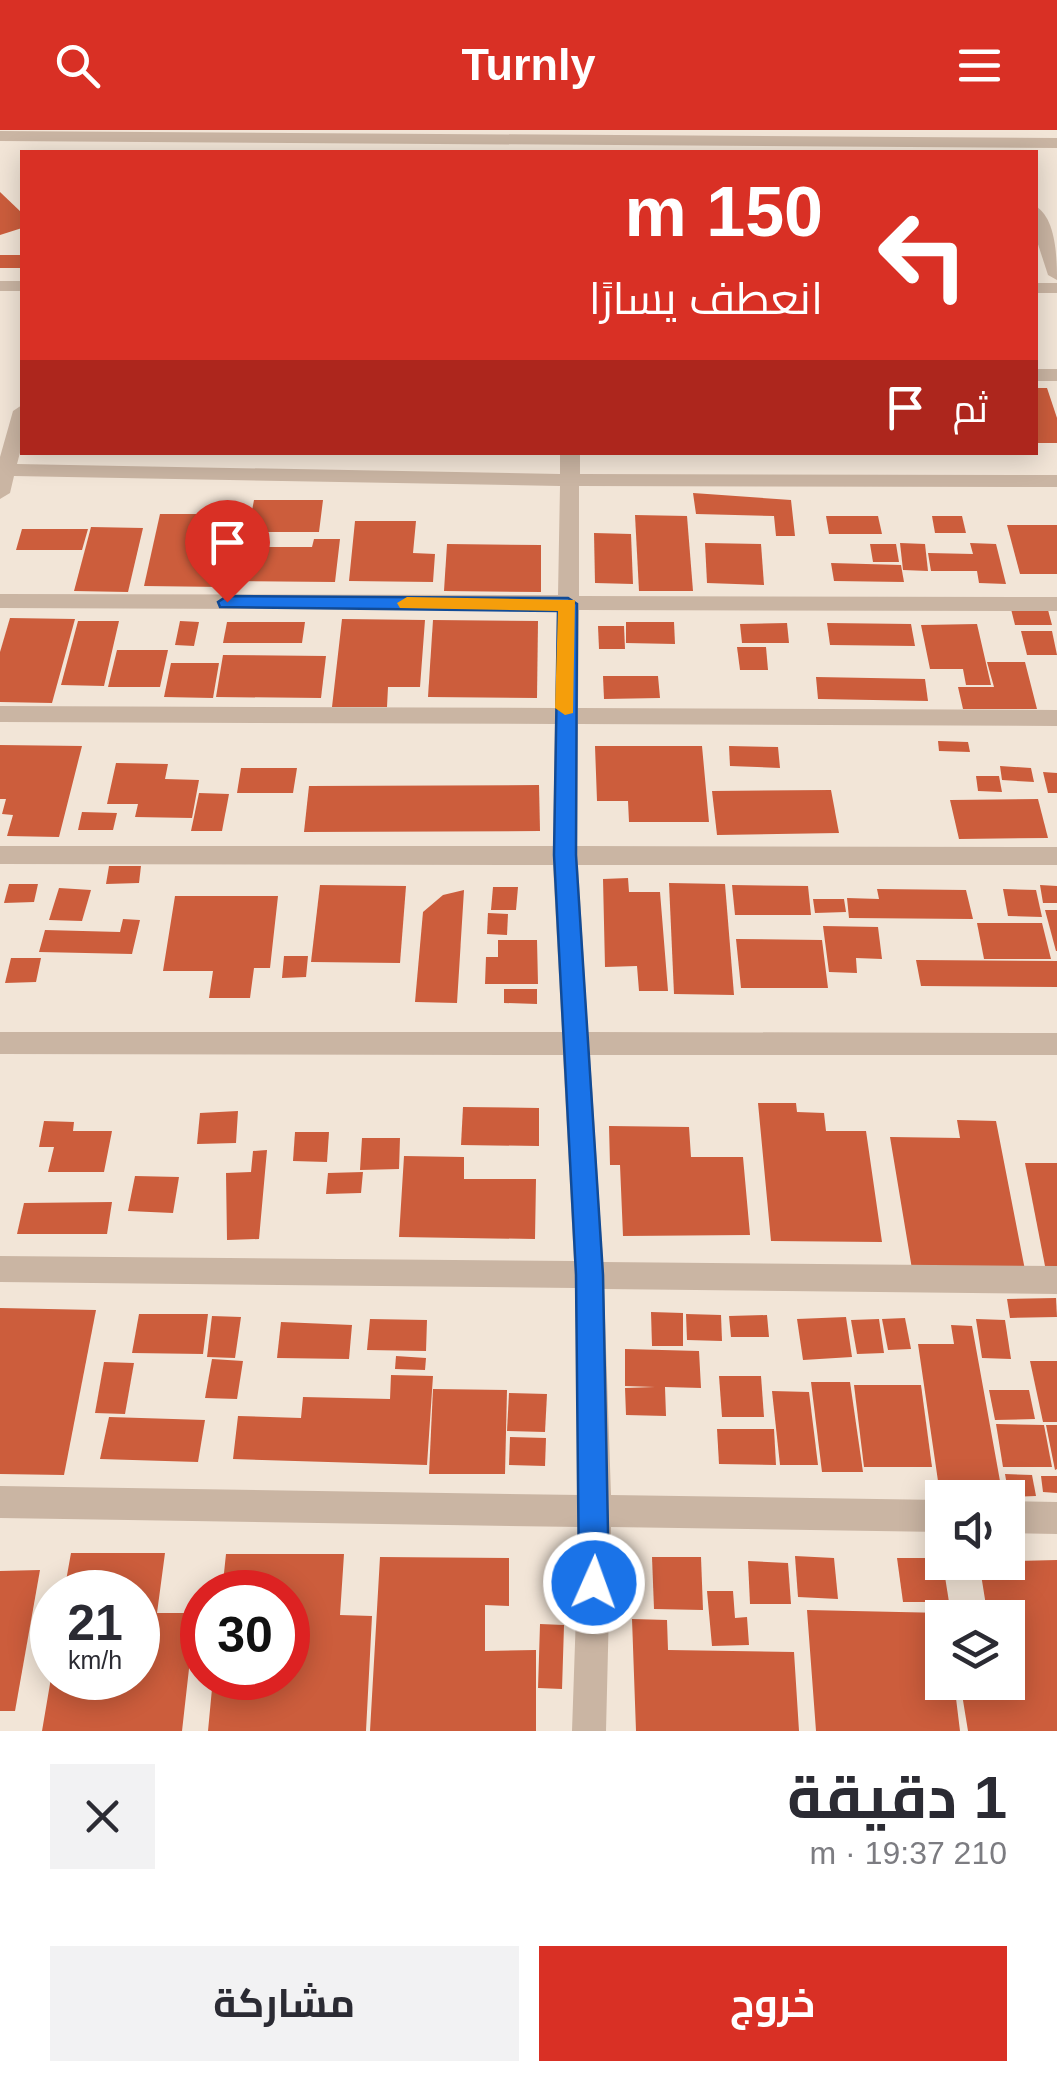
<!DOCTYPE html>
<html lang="ar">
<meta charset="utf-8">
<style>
:root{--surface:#fff;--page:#f2f2f3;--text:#2b2b33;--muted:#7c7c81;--accent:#d93025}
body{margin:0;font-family:Arial,Cairo,sans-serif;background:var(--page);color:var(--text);direction:rtl;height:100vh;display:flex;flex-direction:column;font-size:38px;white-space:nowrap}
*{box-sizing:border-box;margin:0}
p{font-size:32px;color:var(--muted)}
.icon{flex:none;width:55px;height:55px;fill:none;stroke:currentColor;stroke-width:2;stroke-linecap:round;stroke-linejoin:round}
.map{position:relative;height:1601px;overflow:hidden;direction:ltr}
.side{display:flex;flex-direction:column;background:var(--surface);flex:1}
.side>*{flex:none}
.banner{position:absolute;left:20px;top:20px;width:1018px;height:305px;border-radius:0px;box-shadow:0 5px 25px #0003;direction:rtl;background:#d93025;color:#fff;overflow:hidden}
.tools{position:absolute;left:925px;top:1350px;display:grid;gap:20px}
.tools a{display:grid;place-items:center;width:100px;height:100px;border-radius:0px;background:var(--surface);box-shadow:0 5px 25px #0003;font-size:50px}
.speed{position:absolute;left:30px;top:1440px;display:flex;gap:20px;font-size:50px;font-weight:700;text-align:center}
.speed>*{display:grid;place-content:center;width:130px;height:130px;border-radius:50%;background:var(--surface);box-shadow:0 5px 25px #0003;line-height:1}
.speed small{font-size:25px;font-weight:400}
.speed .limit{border:15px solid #d22;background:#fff;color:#111}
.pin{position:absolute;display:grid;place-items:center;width:85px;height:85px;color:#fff;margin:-102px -42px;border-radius:50% 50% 50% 0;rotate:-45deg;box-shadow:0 0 10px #0007}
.pin .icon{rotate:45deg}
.me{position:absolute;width:110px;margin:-55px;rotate:2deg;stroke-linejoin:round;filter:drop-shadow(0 0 8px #0008)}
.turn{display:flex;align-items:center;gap:35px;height:210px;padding:0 50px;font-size:45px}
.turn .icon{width:130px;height:130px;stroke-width:2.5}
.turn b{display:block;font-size:70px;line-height:85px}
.then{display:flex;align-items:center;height:95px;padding:0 50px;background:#0003;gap:20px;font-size:38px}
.round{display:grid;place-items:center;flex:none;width:105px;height:105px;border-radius:0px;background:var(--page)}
.summary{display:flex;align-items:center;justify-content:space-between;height:170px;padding:0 50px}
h1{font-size:60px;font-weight:700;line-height:75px}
.button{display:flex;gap:20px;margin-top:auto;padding:20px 50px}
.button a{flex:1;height:115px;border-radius:0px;background:var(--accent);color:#fff;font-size:40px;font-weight:700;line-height:115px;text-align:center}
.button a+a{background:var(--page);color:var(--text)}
header{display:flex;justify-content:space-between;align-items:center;height:130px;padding:0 50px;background:var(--accent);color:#fff;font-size:45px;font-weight:700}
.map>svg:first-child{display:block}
.building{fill:#cc5d3c}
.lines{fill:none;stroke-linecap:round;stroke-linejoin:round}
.minor{fill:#cab5a3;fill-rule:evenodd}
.route{fill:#1a73e8;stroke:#114b97;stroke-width:2.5}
.slow{fill:#f59e0b}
</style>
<header><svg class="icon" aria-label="menu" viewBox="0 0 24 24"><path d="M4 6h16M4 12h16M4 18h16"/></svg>Turnly<svg class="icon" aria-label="search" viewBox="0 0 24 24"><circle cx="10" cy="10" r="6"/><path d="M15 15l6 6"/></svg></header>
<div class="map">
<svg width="1057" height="1601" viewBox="0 0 1057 1601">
<rect width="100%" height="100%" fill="#f2e5d7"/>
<g class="building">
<polygon points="0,62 22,83 22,98 0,105"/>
<polygon points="0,125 22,125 20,138 0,138"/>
<polygon points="1035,258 1047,258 1057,288 1057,313 1035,313"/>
<polygon points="693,363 791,370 795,406 776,406 774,386 696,384"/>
<polygon points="254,370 323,370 319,402 248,402"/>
<polygon points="160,384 236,384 223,457 144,456"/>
<polygon points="635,385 687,386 693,461 639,461"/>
<polygon points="826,386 878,386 882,404 829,404"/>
<polygon points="932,386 962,386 966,403 935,403"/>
<polygon points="355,391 416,391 413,423 435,424 433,452 349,451"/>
<polygon points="1007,395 1057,395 1057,444 1020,444"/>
<polygon points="91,397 143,398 128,462 74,461"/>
<polygon points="22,399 88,399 82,420 16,420"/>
<polygon points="594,403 631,404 633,454 595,453"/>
<polygon points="243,408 268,408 267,417 312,417 314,409 340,409 335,452 236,451"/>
<polygon points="705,413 761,414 764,455 707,453"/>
<polygon points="900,413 925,414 928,441 903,440"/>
<polygon points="970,413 996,414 1006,454 979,453 977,441 931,441 928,423 973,424"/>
<polygon points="447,414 541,415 541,462 444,461"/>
<polygon points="870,414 896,414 899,432 873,432"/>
<polygon points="831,433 901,435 904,452 834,451"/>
<polygon points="1011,479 1048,480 1052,495 1015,495"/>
<polygon points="10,488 75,489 52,573 0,572 0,522"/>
<polygon points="342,489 425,490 420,557 388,557 387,577 332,577"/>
<polygon points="433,490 538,491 537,568 428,567"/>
<polygon points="78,491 119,491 104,556 61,555"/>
<polygon points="180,491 199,492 194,516 175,515"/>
<polygon points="227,492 305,492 302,513 223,513"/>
<polygon points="626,492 674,492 675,514 626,513"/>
<polygon points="787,493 789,513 742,513 740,494"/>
<polygon points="827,493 911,494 915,516 830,515"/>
<polygon points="977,494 991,555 966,555 963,539 930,539 921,495"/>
<polygon points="598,496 624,496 625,519 599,519"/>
<polygon points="1021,501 1052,501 1057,525 1027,525"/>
<polygon points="737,517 766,517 768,540 740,540"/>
<polygon points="117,520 168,520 160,557 108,557"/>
<polygon points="223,525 326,526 321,568 216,567"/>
<polygon points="987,532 1025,532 1037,579 963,579 958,557 994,557"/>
<polygon points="171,533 219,533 213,568 164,567"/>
<polygon points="603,546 658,546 660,568 604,569"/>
<polygon points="816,547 925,549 928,571 818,569"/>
<polygon points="938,611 968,612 970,622 939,621"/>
<polygon points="0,615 82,616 59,707 7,706 13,685 2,684 6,669 0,669"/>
<polygon points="595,616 702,616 709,692 629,692 628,671 597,671"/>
<polygon points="729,616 778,617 780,638 730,636"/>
<polygon points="116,633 168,634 165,649 199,650 192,688 135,687 138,674 107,674"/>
<polygon points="1000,636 1031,638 1034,652 1002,650"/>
<polygon points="241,638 297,638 293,663 237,663"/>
<polygon points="1043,642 1057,643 1057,663 1048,663"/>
<polygon points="976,646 999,646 1002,662 978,661"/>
<polygon points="539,655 540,701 304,702 309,656"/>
<polygon points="831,660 839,703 717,705 712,661"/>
<polygon points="199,663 229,664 222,701 191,701"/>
<polygon points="1038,669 1048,708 959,709 950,670"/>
<polygon points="82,682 117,683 113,700 78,700"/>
<polygon points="109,736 141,736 139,753 106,754"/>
<polygon points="628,748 629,762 660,762 668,861 639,861 637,836 605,837 603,749"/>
<polygon points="669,753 725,754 734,865 674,864"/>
<polygon points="9,754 38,754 34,772 4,773"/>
<polygon points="320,755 406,756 400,833 311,832"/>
<polygon points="732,755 808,756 811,785 735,785"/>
<polygon points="1040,755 1057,756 1057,773 1043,773"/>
<polygon points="493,757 518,757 516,780 491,780"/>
<polygon points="59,758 91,760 82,791 49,790"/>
<polygon points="877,759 966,760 973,789 849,788 847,768 879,769"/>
<polygon points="1003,759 1036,760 1042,787 1008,786"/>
<polygon points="464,760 457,873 415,872 423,782 443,765"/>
<polygon points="175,766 278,766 270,838 254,838 250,868 209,868 213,841 163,841"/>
<polygon points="813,769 844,769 846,782 815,783"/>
<polygon points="1045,780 1057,780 1057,821 1056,821"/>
<polygon points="488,783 508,784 507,805 487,804"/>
<polygon points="123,789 140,790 132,824 39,822 45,800 120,802"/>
<polygon points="977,793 1042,793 1051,829 984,829"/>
<polygon points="823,796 878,797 882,829 856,828 857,843 829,842"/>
<polygon points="736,809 822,810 828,858 741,858"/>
<polygon points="498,810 537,810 538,854 485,854 486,827 498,827"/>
<polygon points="284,826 308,826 306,847 282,848"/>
<polygon points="11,828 41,828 36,852 5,853"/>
<polygon points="916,830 1057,831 1057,857 921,856"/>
<polygon points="504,859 537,859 537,874 504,873"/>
<polygon points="758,973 796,973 797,982 824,983 826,1001 866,1001 882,1112 771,1111"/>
<polygon points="463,977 539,978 539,1016 461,1015"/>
<polygon points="238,981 236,1013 197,1014 200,983"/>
<polygon points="957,990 996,991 1025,1140 912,1139 890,1007 960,1008"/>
<polygon points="44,991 74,992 73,1001 112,1001 104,1042 48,1042 54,1017 39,1017"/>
<polygon points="609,996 689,997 691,1027 743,1027 750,1105 623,1106 620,1035 610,1035"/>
<polygon points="295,1002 329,1002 327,1032 293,1031"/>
<polygon points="362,1008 400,1008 399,1039 360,1040"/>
<polygon points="267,1020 259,1109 227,1110 226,1043 251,1042 253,1021"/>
<polygon points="404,1026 464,1027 464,1049 536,1049 535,1109 399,1107"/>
<polygon points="1025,1033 1057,1033 1057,1141 1046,1141"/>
<polygon points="363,1042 361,1063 326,1064 328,1043"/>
<polygon points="135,1046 179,1047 173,1083 128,1081"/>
<polygon points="112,1072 107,1104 17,1104 24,1073"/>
<polygon points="1056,1168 1057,1187 1010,1188 1007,1169"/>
<polygon points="0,1178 96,1180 64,1345 0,1344"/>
<polygon points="651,1182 683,1183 683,1216 652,1216"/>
<polygon points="139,1184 208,1184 203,1224 132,1223"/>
<polygon points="686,1184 721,1185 722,1211 687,1210"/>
<polygon points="767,1185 769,1207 731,1207 729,1186"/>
<polygon points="212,1186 241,1187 235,1228 207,1227"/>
<polygon points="846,1187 852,1227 803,1230 797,1189"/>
<polygon points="905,1188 911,1219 888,1220 882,1189"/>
<polygon points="370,1189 427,1190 426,1221 367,1220"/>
<polygon points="879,1189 884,1223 857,1224 851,1190"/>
<polygon points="976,1189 1005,1190 1011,1229 982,1228"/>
<polygon points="281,1192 352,1195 349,1229 277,1228"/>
<polygon points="951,1195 972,1196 1000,1351 938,1351 918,1214 954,1214"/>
<polygon points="625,1219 699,1221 701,1258 665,1257 666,1286 626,1285 625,1258 655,1257 625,1256"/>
<polygon points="396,1226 426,1228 425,1240 395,1239"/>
<polygon points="212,1229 243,1231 237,1269 205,1268"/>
<polygon points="1030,1231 1057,1231 1057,1292 1043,1292"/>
<polygon points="104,1232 134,1233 125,1284 95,1283"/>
<polygon points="391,1245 433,1246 427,1335 233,1329 238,1286 301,1288 303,1267 390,1269"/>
<polygon points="719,1246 761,1246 764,1287 722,1287"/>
<polygon points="811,1252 850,1252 863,1342 822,1342"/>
<polygon points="854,1255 921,1255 932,1337 864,1337"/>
<polygon points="433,1259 507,1260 505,1344 429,1344"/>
<polygon points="989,1260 1029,1260 1035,1289 995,1290"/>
<polygon points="772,1261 809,1262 818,1335 780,1335"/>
<polygon points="509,1263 547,1264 545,1302 507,1301"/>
<polygon points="109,1287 205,1290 198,1332 100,1329"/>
<polygon points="996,1294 1044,1295 1052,1337 1003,1337"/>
<polygon points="1046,1295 1057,1295 1057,1339 1055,1340"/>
<polygon points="717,1299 774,1299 776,1335 719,1334"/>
<polygon points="510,1307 546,1308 545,1336 509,1335"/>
<polygon points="1005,1344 1032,1345 1036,1366 1009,1367"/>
<polygon points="1041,1346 1057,1346 1057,1363 1043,1362"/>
<polygon points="71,1423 165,1423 157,1483 187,1483 183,1521 191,1521 182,1601 42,1601 51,1548 138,1548 138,1462 64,1462"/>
<polygon points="226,1424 344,1424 340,1485 372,1486 366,1601 208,1601 213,1548 288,1548 288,1462 222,1462"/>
<polygon points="795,1426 834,1428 838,1469 798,1467"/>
<polygon points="380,1427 509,1428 509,1476 485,1475 485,1521 536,1520 536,1601 370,1601"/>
<polygon points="652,1427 701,1427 703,1480 654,1479"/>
<polygon points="897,1428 942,1428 949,1472 903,1472"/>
<polygon points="1057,1430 1057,1601 968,1601 960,1552 1008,1552 1008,1488 988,1488 979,1432"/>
<polygon points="748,1431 788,1433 791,1474 750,1474"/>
<polygon points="40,1440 15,1581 0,1581 0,1441"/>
<polygon points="707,1461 733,1461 735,1488 747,1487 749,1515 712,1516"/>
<polygon points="807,1480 945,1483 942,1552 954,1552 960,1601 816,1601"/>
<polygon points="632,1489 667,1490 668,1520 794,1522 799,1601 636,1601"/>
<polygon points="540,1494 564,1495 562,1559 538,1558"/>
</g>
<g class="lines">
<g class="minor">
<polygon points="0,1 1057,8 1057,18 0,11"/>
<path d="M 1035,76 C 1056,87 1057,128 1057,150 L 1048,145 L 1035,105 Z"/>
<rect x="0" y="151" width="22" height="10"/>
<rect x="1035" y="153" width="22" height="10"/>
<rect x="1035" y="239" width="22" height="12"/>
<polygon points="22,275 22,315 17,334 560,344 560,322 580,322 580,344 1057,345 1057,357 579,356 579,466 1057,467 1057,481 579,480 578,578 1057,580 1057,596 578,594 577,716 1057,717 1057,735 578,735 588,902 1057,903 1057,925 590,925 603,1132 1057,1136 1057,1164 604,1159 611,1365 942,1370 942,1402 611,1397 606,1601 572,1601 579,1397 0,1388 0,1356 580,1365 575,1158 0,1152 0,1126 574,1131 563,925 0,924 0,902 562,902 553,735 0,734 0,716 553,716 555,594 0,592 0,576 556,578 557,480 0,478 0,464 558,465 560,356 14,346 10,363 0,369 0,327 13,281"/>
<polygon points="1008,1371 1057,1372 1057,1404 1008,1403"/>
</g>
</g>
<polygon class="route" points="227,466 568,468 577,474 576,725 603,1145 609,1453 605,1464 594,1468 583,1464 579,1453 576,1145 554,725 558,481 220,477 218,472"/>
<polygon class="slow" points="407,467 575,470 573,583 565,585 555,578 558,481 400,478 397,473"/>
</svg>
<div class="tools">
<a><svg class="icon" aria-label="sound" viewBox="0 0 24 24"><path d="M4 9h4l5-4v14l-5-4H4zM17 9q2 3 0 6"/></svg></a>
<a><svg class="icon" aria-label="layers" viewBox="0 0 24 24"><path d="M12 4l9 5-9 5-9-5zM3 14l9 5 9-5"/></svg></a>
</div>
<div class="speed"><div>21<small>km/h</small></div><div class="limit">30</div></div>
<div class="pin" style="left:227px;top:472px;background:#d93025"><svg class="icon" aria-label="arrive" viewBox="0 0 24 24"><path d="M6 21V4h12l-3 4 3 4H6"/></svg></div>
<svg class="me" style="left:594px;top:1453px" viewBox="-20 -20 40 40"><circle r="17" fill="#1a73e8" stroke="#fff" stroke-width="3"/><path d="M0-11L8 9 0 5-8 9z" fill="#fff"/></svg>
<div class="banner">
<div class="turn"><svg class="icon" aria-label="left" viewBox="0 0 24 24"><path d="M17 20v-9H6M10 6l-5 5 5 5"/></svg><div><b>150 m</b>انعطف يسارًا</div></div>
<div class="then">ثم<svg class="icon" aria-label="arrive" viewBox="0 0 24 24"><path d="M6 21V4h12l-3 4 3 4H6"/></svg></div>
</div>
</div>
<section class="side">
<div class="summary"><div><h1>1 دقيقة</h1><p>210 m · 19:37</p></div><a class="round"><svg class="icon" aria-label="close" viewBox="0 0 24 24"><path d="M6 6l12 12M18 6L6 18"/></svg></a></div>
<div class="button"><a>خروج</a><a>مشاركة</a></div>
</section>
